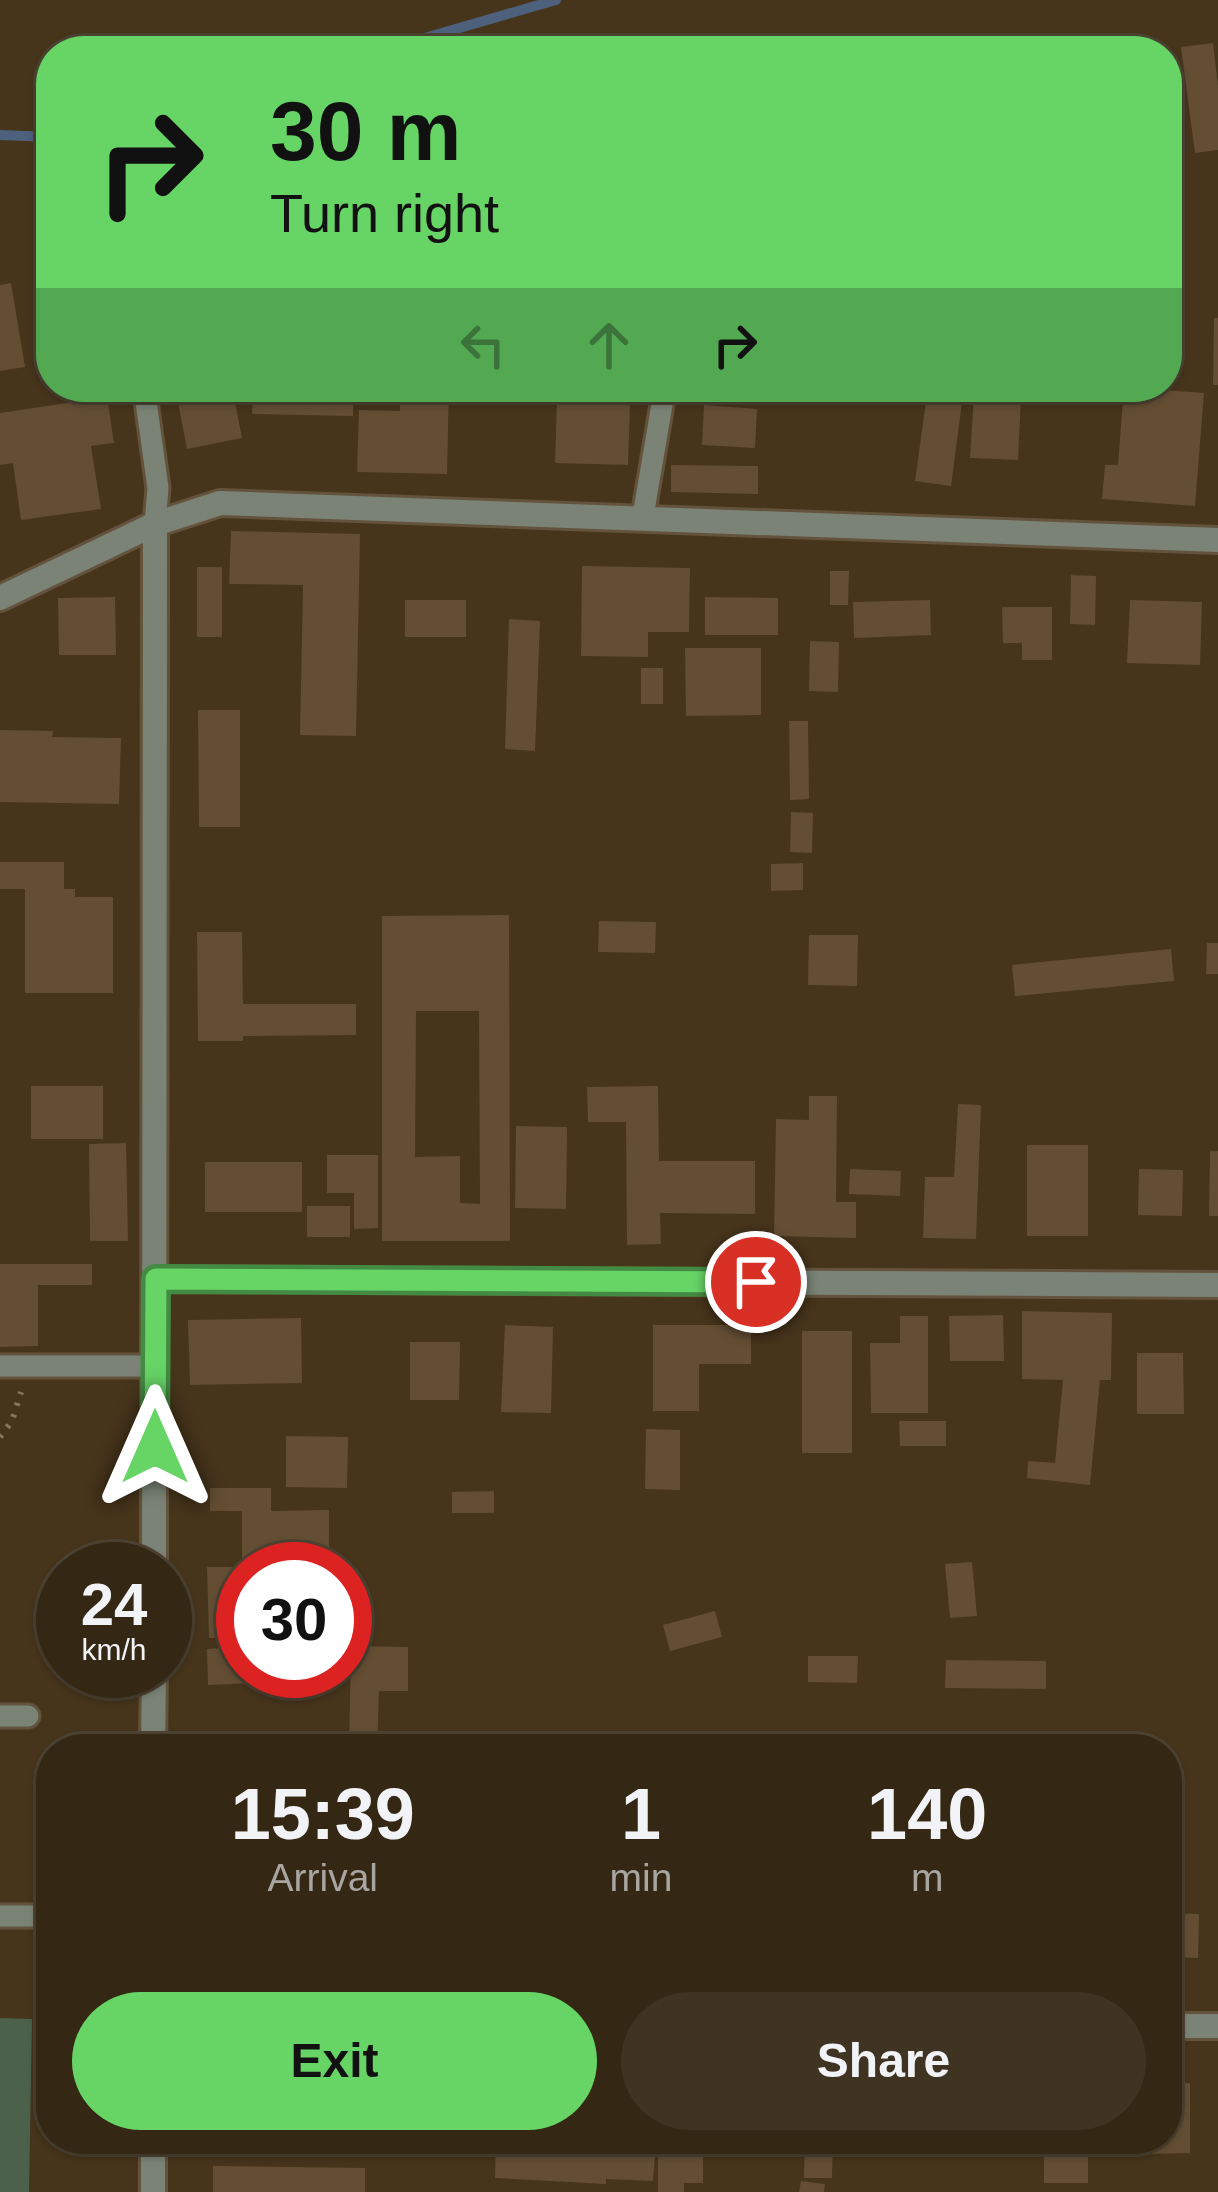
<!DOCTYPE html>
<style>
:root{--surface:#342714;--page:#3f3322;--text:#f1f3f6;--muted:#a9a5a0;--line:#4e4434;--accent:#67d466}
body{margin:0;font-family:Helvetica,sans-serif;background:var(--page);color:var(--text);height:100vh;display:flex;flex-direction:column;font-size:45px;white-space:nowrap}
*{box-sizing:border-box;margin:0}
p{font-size:39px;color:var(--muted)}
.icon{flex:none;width:66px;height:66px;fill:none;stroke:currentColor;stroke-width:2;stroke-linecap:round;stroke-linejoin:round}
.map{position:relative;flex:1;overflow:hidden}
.panel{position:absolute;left:36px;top:1734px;width:1146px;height:420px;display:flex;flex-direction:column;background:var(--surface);border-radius:48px;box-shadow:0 3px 9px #0004,0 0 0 3px var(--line)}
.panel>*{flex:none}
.top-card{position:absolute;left:36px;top:36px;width:1146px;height:366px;border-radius:48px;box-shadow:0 3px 9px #0004,0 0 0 3px var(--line);background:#67d466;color:#111;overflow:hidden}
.speed{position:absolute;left:36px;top:1542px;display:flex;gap:24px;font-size:60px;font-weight:700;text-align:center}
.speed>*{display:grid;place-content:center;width:156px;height:156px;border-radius:50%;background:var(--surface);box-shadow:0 3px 9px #0004,0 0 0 3px var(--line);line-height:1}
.speed small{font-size:30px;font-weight:400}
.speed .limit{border:18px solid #d22;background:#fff;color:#111}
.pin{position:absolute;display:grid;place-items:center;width:102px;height:102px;color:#fff;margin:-51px;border:6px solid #fff;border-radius:50%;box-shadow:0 3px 12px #0007}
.me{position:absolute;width:132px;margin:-66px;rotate:0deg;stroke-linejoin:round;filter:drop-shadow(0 0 9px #0008)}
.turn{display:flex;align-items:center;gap:42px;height:252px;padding:0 36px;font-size:54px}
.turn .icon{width:156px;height:156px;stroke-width:2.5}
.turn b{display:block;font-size:84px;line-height:102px}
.lanes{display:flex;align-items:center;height:114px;padding:0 36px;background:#0003;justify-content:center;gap:60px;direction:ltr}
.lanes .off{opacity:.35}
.eta{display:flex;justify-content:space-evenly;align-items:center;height:204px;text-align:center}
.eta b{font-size:72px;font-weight:600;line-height:84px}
.cta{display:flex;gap:24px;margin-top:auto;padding:24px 36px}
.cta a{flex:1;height:138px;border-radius:72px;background:var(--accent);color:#111;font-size:48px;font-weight:600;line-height:138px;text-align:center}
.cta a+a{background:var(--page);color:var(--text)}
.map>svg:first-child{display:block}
.green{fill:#4c614b}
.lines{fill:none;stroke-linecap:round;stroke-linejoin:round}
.stream{stroke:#4e617c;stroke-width:10}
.building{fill:#634e33;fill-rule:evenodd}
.lane-casing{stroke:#64533c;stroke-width:27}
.street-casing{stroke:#64533c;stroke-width:30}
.path{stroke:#857561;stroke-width:6;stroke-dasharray:3 9;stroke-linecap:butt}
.lane{stroke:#7b8376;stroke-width:21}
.street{stroke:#7b8376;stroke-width:24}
.route-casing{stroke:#438a42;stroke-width:30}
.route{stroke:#67d466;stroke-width:21}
</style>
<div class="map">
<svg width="1218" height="2192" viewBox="0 0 1218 2192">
<rect width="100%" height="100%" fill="#46341b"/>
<polygon class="green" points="0,2018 32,2019 29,2192 0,2192"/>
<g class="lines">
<g class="stream">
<polyline points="380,51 556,0"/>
<polyline points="0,135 51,137"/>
</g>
</g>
<g class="building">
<polygon points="747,37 749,51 709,51 708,45"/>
<polygon points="1213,43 1218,86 1218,150 1195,153 1181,47"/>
<polygon points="11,283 25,367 0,371 0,285"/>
<polygon points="1214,318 1218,318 1218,385 1213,385"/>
<polygon points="202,387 232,387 242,438 187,449 176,392"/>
<polygon points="253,387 354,387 353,416 252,414"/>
<polygon points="400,387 449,387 447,474 357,472 359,410 400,411"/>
<polygon points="928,387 964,387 951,486 915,481"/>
<polygon points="1124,387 1204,393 1195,506 1102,499 1105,465 1118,465"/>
<polygon points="974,395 1021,396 1018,460 970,458"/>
<polygon points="107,397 114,443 91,446 101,509 21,520 13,463 0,465 0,413"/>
<polygon points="557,402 630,405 628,465 555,463"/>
<polygon points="704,405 757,409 755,448 702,445"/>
<polygon points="671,465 758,466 758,494 671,492"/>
<polygon points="231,531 360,534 356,736 300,735 303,585 229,584"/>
<polygon points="582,566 690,568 689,632 648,632 648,657 581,656"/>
<rect x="197" y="567" width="25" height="70"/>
<polygon points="830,571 849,571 848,605 830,605"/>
<polygon points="1071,575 1096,576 1095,625 1070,624"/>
<polygon points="115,597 116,655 59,655 58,598"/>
<polygon points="705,597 778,598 778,635 705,635"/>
<rect x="405" y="600" width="61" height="37"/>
<polygon points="930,600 931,635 854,638 853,602"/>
<polygon points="1130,600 1202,602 1200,665 1127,663"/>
<polygon points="1002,607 1052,607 1052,660 1022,660 1022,643 1003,643"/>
<polygon points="509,619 540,621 535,751 505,749"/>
<polygon points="810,641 839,642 838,692 809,691"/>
<polygon points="685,648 761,648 761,715 686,716"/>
<rect x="641" y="668" width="22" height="36"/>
<polygon points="198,710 240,710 240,827 199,827"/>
<polygon points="789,721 808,721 809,799 790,800"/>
<polygon points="0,730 53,731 52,737 121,738 119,804 0,802"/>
<polygon points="791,812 813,813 812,853 790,852"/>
<polygon points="0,862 64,862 64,889 75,889 75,897 113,897 113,993 25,993 25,889 0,889"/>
<polygon points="803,863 803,890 771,891 771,864"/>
<path d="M 509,915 L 510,1241 L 382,1241 L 382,916 ZM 416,1011 L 479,1011 L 480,1204 L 460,1203 L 460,1156 L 415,1157 Z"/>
<polygon points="599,921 656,922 655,953 598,952"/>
<polygon points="197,932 242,932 243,1004 356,1004 356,1035 243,1036 243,1041 198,1041"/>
<polygon points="809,935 858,935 857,986 808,985"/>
<polygon points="1207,943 1218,943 1218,974 1206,974"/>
<polygon points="1171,949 1174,981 1015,996 1012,965"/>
<rect x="31" y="1086" width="72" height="53"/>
<polygon points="658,1086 659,1161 755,1161 755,1214 660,1213 661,1244 627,1245 626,1122 588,1122 587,1087"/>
<polygon points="809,1096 837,1096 836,1202 856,1202 856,1238 774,1236 776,1119 809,1120"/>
<polygon points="958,1104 981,1105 976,1239 923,1238 925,1177 954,1177"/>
<polygon points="516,1126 567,1127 566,1209 515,1208"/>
<polygon points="126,1143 128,1241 90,1241 89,1144"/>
<rect x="1027" y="1145" width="61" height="91"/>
<polygon points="1210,1151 1218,1151 1218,1216 1209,1216"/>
<polygon points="327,1155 378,1155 378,1228 354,1229 354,1193 327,1193"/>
<rect x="205" y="1162" width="97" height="50"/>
<polygon points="850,1169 901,1171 900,1196 849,1194"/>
<polygon points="1139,1169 1183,1170 1182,1216 1138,1215"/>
<rect x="307" y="1206" width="43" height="31"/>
<polygon points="0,1264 92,1264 92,1285 38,1285 38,1346 0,1347"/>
<polygon points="1022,1311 1112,1313 1111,1380 1100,1380 1090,1485 1027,1478 1028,1461 1055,1463 1063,1380 1022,1379"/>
<polygon points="1003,1315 1004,1361 950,1361 949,1316"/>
<polygon points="900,1316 928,1316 928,1413 871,1413 870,1343 900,1343"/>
<polygon points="301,1318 302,1383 190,1385 188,1320"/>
<polygon points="505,1325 553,1327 551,1413 501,1412"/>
<polygon points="653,1325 751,1325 751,1364 699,1364 699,1411 653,1411"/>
<rect x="802" y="1331" width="50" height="122"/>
<polygon points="410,1342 460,1342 459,1400 410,1400"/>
<polygon points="1137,1353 1183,1353 1184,1414 1137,1414"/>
<polygon points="899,1421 946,1421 946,1446 900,1446"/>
<polygon points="646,1429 680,1430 680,1490 645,1489"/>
<polygon points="286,1436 348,1437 347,1488 286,1487"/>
<polygon points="210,1488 271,1488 271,1511 329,1510 329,1569 242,1569 242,1511 210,1511"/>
<polygon points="494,1491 494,1513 452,1513 452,1492"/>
<polygon points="972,1562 977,1616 950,1618 945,1564"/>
<polygon points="207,1567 235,1567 236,1610 243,1609 243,1637 209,1638"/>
<polygon points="715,1611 722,1637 670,1651 663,1625"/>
<polygon points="351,1646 408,1647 408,1691 379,1691 377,1749 349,1749"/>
<polygon points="243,1647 243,1671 300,1671 301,1681 208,1685 207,1649"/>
<polygon points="808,1656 858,1656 857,1683 808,1682"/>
<polygon points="946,1660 1046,1661 1046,1689 945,1688"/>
<polygon points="1167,1913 1199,1914 1198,1958 1167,1957"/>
<polygon points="1167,2083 1190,2083 1190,2153 1142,2154 1142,2139 1167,2139"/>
<polygon points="205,2139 232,2139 232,2150 205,2149"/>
<polygon points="366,2139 448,2139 448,2157 366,2155"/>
<polygon points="496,2139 655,2154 653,2181 606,2179 606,2184 495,2178"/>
<rect x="699" y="2139" width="64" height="11"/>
<polygon points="805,2139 833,2139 832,2178 804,2178"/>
<rect x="845" y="2139" width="78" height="16"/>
<polygon points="995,2139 1088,2139 1088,2183 1044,2183 1044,2154 995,2154"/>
<polygon points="658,2152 703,2153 703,2183 684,2183 684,2192 658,2192"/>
<polygon points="213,2166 365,2168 365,2192 213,2192"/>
<polygon points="801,2181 825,2184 824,2192 799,2192"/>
</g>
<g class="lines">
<defs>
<g id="lane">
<polyline points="144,387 158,488 155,524"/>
<polyline points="643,516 665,387"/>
<polyline points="0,1366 156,1366"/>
<polyline points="0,1716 28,1716"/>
<polyline points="0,1916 51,1916"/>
</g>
<g id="street">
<polyline points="0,598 155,524 220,503 1218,540"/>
<polyline points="156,1279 1218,1285"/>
<polyline points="154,1569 155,524"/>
<polyline points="153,1749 154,1671"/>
<polyline points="1167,2026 1218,2026"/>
<polyline points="153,2139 153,2192"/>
</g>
</defs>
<use href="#lane" class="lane-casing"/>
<use href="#street" class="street-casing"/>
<polyline class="path" points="0,1437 12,1421 21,1392"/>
<use href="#lane" class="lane"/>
<use href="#street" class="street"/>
</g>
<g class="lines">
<defs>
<polyline id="route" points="155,1447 156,1279 756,1282"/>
</defs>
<use href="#route" class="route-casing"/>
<use href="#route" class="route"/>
</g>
</svg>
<div class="speed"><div>24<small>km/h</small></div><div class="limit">30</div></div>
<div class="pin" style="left:756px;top:1282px;background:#d93025"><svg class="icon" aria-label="arrive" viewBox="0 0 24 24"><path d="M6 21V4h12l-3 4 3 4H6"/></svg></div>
<svg class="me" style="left:155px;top:1447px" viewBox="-20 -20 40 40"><path d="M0-17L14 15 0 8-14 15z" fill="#67d466" stroke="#fff" stroke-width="4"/></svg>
<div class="top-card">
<div class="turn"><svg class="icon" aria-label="right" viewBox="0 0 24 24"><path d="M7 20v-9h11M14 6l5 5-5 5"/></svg><div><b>30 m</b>Turn right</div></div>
<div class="lanes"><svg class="icon off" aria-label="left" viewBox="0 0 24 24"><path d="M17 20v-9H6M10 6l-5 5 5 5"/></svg><svg class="icon off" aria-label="ahead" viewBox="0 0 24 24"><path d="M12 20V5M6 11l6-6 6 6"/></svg><svg class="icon" aria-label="right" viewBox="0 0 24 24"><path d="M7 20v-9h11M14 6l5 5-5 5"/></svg></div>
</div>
<section class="panel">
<div class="eta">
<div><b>15:39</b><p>Arrival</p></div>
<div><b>1</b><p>min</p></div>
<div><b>140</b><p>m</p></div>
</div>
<div class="cta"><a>Exit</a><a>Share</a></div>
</section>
</div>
